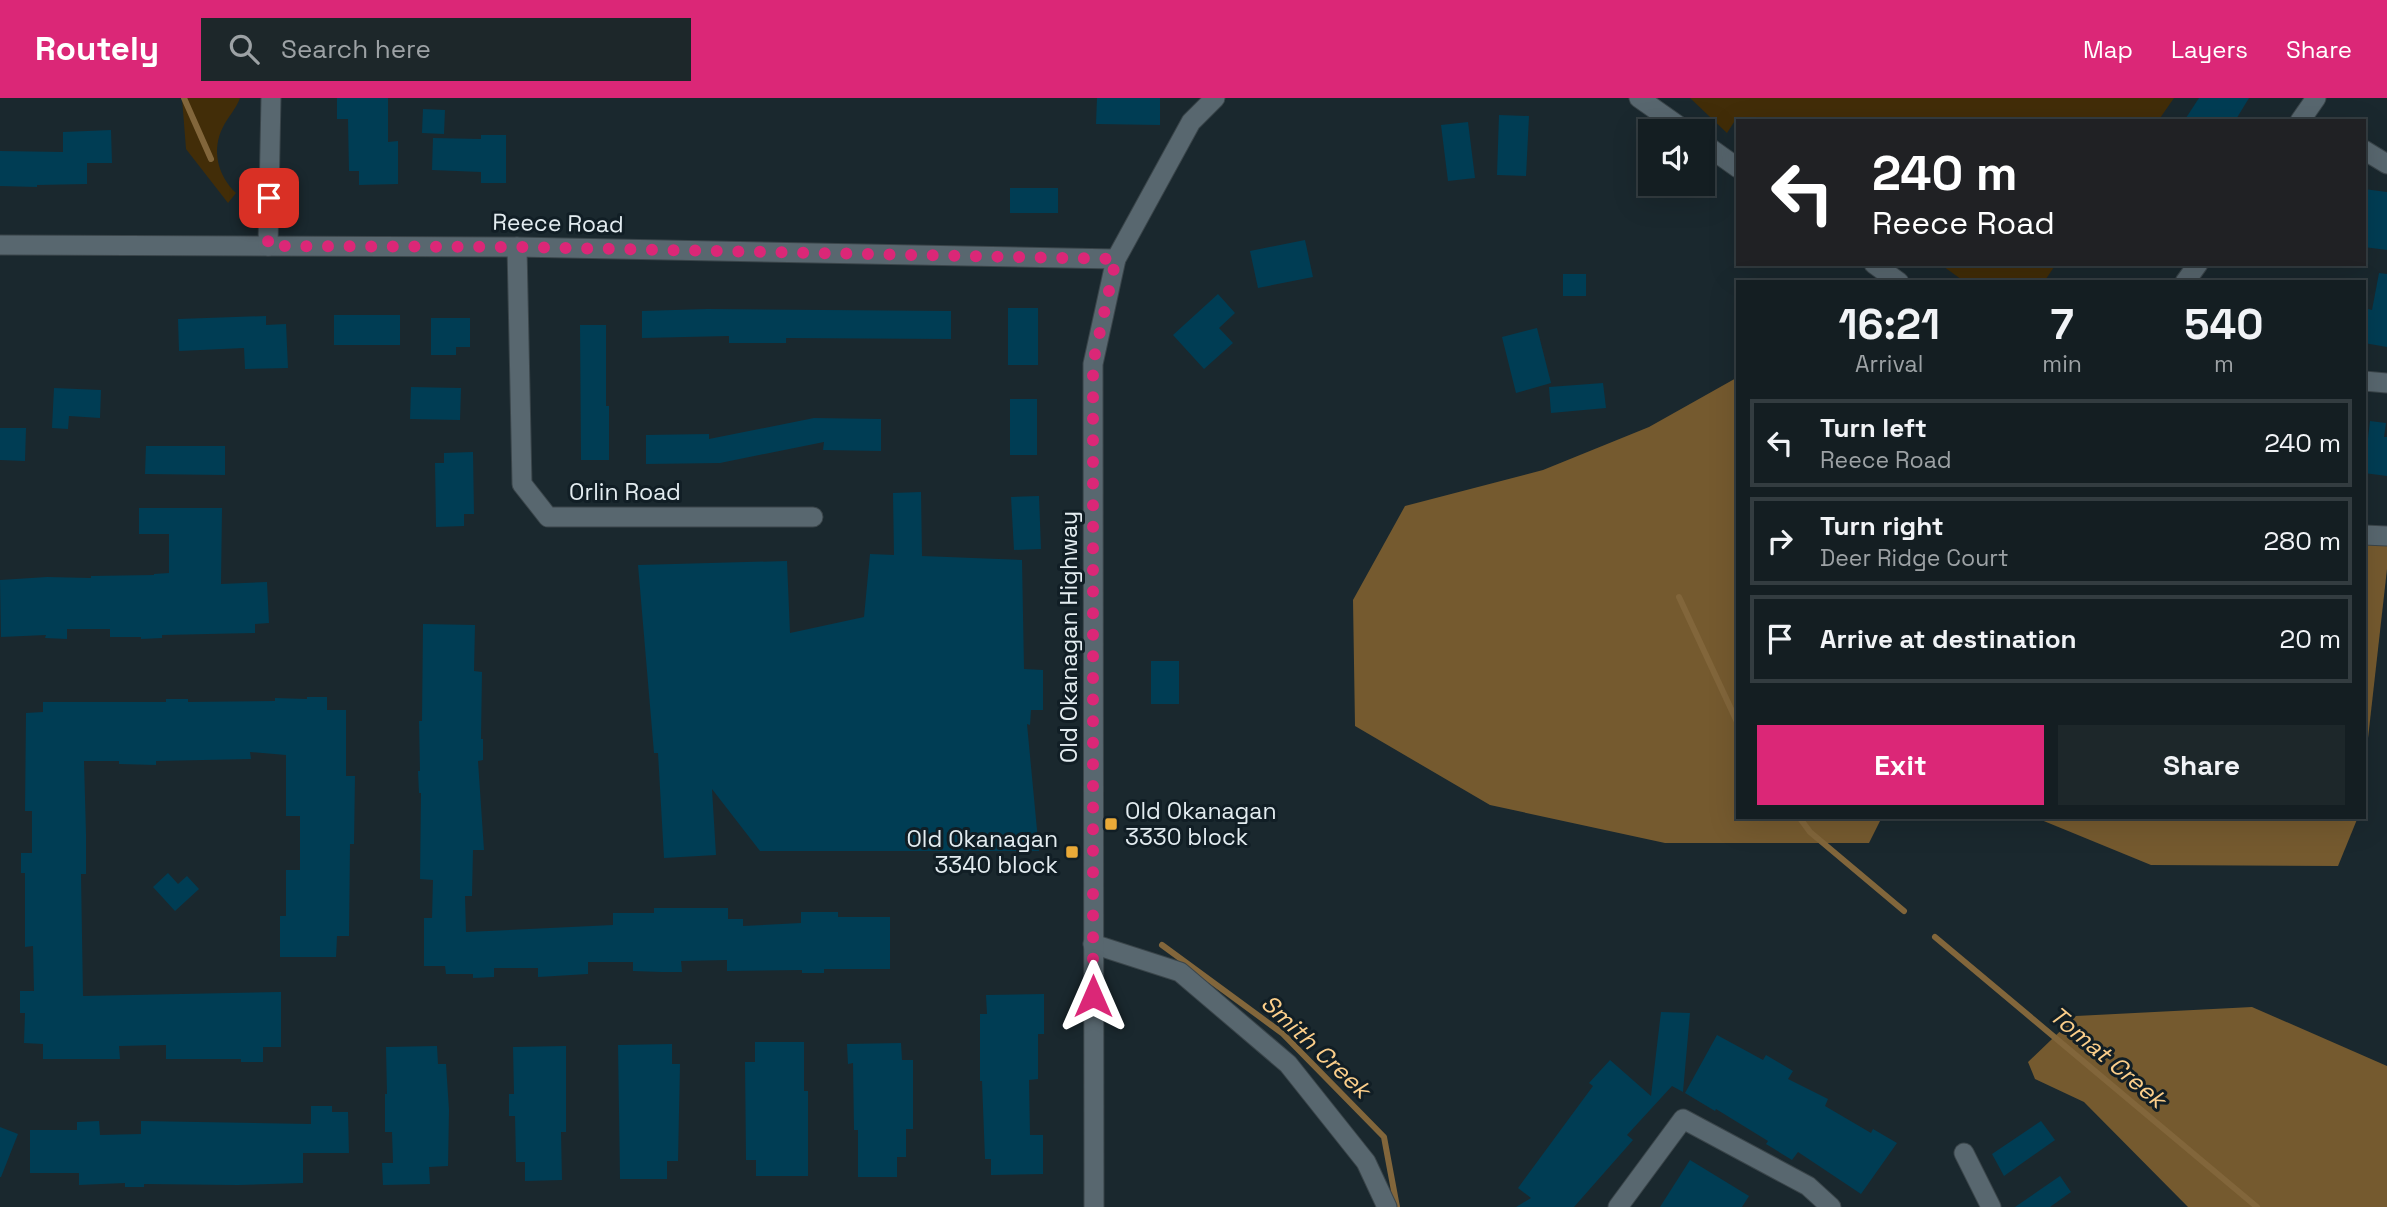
<!DOCTYPE html>
<style>
:root{--surface:#141e22;--page:#1d272a;--text:#f1f3f6;--muted:#9da2a5;--line:#333c40;--accent:#db2777}
body{margin:0;font-family:"Space Grotesk",sans-serif;background:var(--page);color:var(--text);height:100vh;display:flex;flex-direction:column;font-size:26px;white-space:nowrap}
*{box-sizing:border-box;margin:0}
p{font-size:23px;color:var(--muted)}
.icon{flex:none;width:38px;height:38px;fill:none;stroke:currentColor;stroke-width:2;stroke-linecap:round;stroke-linejoin:round}
.map{position:relative;flex:1;overflow:hidden}
.sheet{position:absolute;left:1736px;top:182px;width:630px;height:539px;display:flex;flex-direction:column;background:var(--surface);border-radius:0px;box-shadow:0 7px 28px #0002,0 0 0 2px var(--line)}
.sheet>*{flex:none}
.guide{position:absolute;left:1736px;top:21px;width:630px;height:147px;border-radius:0px;box-shadow:0 7px 28px #0002,0 0 0 2px var(--line);background:#202124;color:#fff;overflow:hidden}
.buttons{position:absolute;left:1638px;top:21px;display:grid;gap:14px}
.buttons a{display:grid;place-items:center;width:77px;height:77px;border-radius:0px;background:var(--surface);box-shadow:0 7px 28px #0002,0 0 0 2px var(--line);font-size:35px}
.pin{position:absolute;display:grid;place-items:center;width:60px;height:60px;color:#fff;margin:-30px;border-radius:14px;box-shadow:0 4px 10px #0006}
.me{position:absolute;width:77px;margin:-38px;rotate:0deg;stroke-linejoin:round;filter:drop-shadow(0 0 5px #0008)}
.turn{display:flex;align-items:center;gap:24px;height:147px;padding:0 21px;font-size:32px}
.turn .icon{width:91px;height:91px;stroke-width:2.5}
.turn b{display:block;font-size:49px;line-height:60px}
.eta{display:flex;justify-content:space-evenly;align-items:center;height:119px;text-align:center}
.eta b{font-size:42px;font-weight:600;line-height:49px}
.cta{display:flex;gap:14px;margin-top:auto;padding:14px 21px}
.cta a{flex:1;height:80px;border-radius:0px;background:var(--accent);color:#fff;font-size:28px;font-weight:600;line-height:80px;text-align:center}
.cta a+a{background:var(--page);color:var(--text)}
ul{padding:0;list-style:none}
li{display:flex;align-items:center;gap:21px;height:88px;margin:0 14px 10px;padding:0 7px;border:4px solid var(--line);border-radius:0px}
li div{flex:1}
li b{display:block;font-size:26px}
li em{font-style:normal}
header{display:flex;align-items:center;gap:42px;box-sizing:border-box;height:98px;padding:0 35px;background:var(--accent);color:#fff}
header strong{font-size:33px}
nav{display:flex;gap:38px;margin-inline-start:auto;font-size:24px}
.search{width:490px;height:63px;background:var(--page);display:flex;align-items:center;gap:18px;box-sizing:border-box;padding:0 24px;border-radius:0px;color:var(--muted);font-size:26px}
.map>svg:first-child{display:block}
.green{fill:#422d08}
.forest{fill:#755a2f}
.lines{fill:none;stroke-linecap:round;stroke-linejoin:round}
.stream{stroke:#82663b;stroke-width:6}
.building{fill:#003d54}
.minor-casing{stroke:#3a454a;stroke-width:21}
.tertiary-casing{stroke:#3a454a;stroke-width:21}
.secondary-casing{stroke:#3a454a;stroke-width:21}
.minor{stroke:#58676f;stroke-width:19}
.tertiary{stroke:#58676f;stroke-width:19}
.secondary{stroke:#58676f;stroke-width:19}
.route{stroke:#db2777;stroke-width:12;stroke-dasharray:0 21.6}
.poi-dot{fill:#eaaa38;stroke:#111e25;stroke-width:2.5}
.labels{text-anchor:middle;dominant-baseline:central;stroke-width:6;stroke-linejoin:round;paint-order:stroke}
.street-label{font-size:23px;fill:#e3ecf0;stroke:#111e25}
.poi-label{font-size:23px;fill:#e3ecf0;stroke:#111e25;text-anchor:start}
.water-label{font-size:24px;font-style:italic;fill:#fbce8a;stroke:#111e25}
</style>
<header>
<strong>Routely</strong>
<div class="search"><svg class="icon" aria-label="search" viewBox="0 0 24 24"><circle cx="10" cy="10" r="6"/><path d="M15 15l6 6"/></svg>Search here</div>
<nav><a>Map</a><a>Layers</a><a>Share</a></nav>
</header>
<div class="map">
<svg width="2387" height="1109" viewBox="0 0 2387 1109">
<rect width="100%" height="100%" fill="#1a282e"/>
<g class="green">
<path d="M 182,0 L 240,0 C 236,11 228,19 223,29 C 211,52 218,78 236,95 L 228,105 L 186,51 Z"/>
<polygon points="1690,0 2174,0 2158,23 1736,21 1727,35"/>
<polygon points="1940,166 2056,166 2044,184 1965,184"/>
</g>
<g class="forest">
<polygon points="1738,279 1738,719 1882,719 1869,745 1665,745 1490,707 1355,628 1353,502 1405,408 1543,372 1649,329"/>
<polygon points="2364,429 2387,432 2387,471 2364,676"/>
<polygon points="2034,719 2358,719 2338,768 2151,767"/>
<polygon points="2252,909 2387,968 2387,1109 2188,1109 2084,1004 2035,981 2028,964 2076,918"/>
</g>
<g class="lines">
<g class="stream">
<polyline points="184,0 211,61"/>
<polyline points="1679,499 1738,626"/>
<polyline points="1799,719 1810,734 1904,813"/>
<polyline points="1935,839 2257,1109"/>
<polyline points="1162,847 1282,935 1384,1039 1397,1109"/>
</g>
</g>
<g class="building">
<polygon points="337,0 388,0 388,44 398,43 398,86 359,87 359,73 349,73 348,21 337,21"/>
<polygon points="1097,0 1160,0 1160,27 1096,26"/>
<polygon points="2199,0 2249,0 2235,23 2184,23"/>
<polygon points="423,11 445,12 444,36 422,35"/>
<polygon points="1499,17 1529,18 1526,78 1497,77"/>
<polygon points="1468,24 1475,80 1448,83 1441,27"/>
<polygon points="111,32 112,65 87,65 87,86 37,87 37,89 0,88 0,53 63,54 63,34"/>
<polygon points="481,37 506,37 506,85 481,85 481,74 432,72 433,40 481,41"/>
<rect x="1010" y="90" width="48" height="25"/>
<polygon points="2364,91 2387,94 2387,152 2364,149"/>
<polygon points="1305,142 1313,179 1258,190 1250,153"/>
<polygon points="2379,175 2387,176 2387,249 2364,245 2364,210 2372,212"/>
<rect x="1563" y="176" width="23" height="22"/>
<polygon points="1218,196 1235,215 1219,230 1233,245 1204,271 1173,237"/>
<rect x="1008" y="210" width="30" height="57"/>
<polygon points="707,211 951,213 951,241 786,240 786,245 729,245 729,238 642,240 642,213"/>
<rect x="334" y="217" width="66" height="30"/>
<polygon points="266,218 266,227 286,226 288,270 245,271 244,250 179,253 178,221"/>
<polygon points="431,220 470,220 470,249 456,249 456,257 431,257"/>
<polygon points="580,227 606,227 606,308 609,308 609,362 581,362"/>
<polygon points="1537,230 1551,285 1516,295 1502,239"/>
<polygon points="1603,285 1606,310 1551,315 1549,289"/>
<polygon points="411,289 461,290 460,322 410,321"/>
<polygon points="54,290 101,292 100,320 69,318 68,331 52,330"/>
<rect x="1010" y="301" width="27" height="56"/>
<polygon points="814,320 881,321 881,353 823,352 824,344 720,365 646,366 646,337 709,336 709,341"/>
<polygon points="2370,323 2386,325 2384,339 2387,339 2387,378 2364,375"/>
<polygon points="0,330 26,330 25,363 0,362"/>
<polygon points="146,348 225,348 225,377 145,376"/>
<polygon points="473,354 474,416 464,416 464,428 436,429 435,365 444,365 444,355"/>
<polygon points="921,394 922,458 1022,462 1024,571 1043,572 1043,612 1031,612 1030,627 1027,626 1039,753 760,753 712,691 716,757 664,760 658,655 654,655 638,467 787,463 790,535 864,519 870,456 894,457 893,395"/>
<polygon points="1039,398 1041,451 1014,452 1011,399"/>
<polygon points="139,410 222,410 221,486 267,484 269,525 255,526 255,535 162,537 162,540 141,541 141,539 110,539 110,531 67,531 67,541 45,540 46,537 1,539 0,482 47,479 91,480 91,478 154,477 154,476 169,475 169,436 139,436"/>
<polygon points="423,526 475,527 474,573 482,574 481,641 483,641 483,662 478,663 484,752 473,752 472,798 465,798 466,834 613,827 613,815 654,815 654,810 728,810 728,821 743,821 743,828 801,825 801,814 838,814 838,819 890,819 890,871 824,871 824,875 802,875 802,872 727,873 727,862 681,863 682,874 661,874 633,873 633,864 588,864 588,876 538,879 538,870 494,870 494,879 473,880 473,876 446,876 445,868 424,868 424,820 432,820 433,782 420,781 421,695 419,695 418,673 420,673 419,623 422,623"/>
<rect x="1151" y="563" width="28" height="43"/>
<polygon points="307,599 327,599 327,612 346,612 346,678 355,678 354,746 350,746 349,838 337,838 336,859 280,859 280,818 286,818 286,772 300,772 300,718 286,718 286,657 250,654 251,661 156,663 156,667 119,666 119,663 84,663 86,736 86,776 81,776 83,898 281,894 281,949 263,949 263,964 241,964 241,961 166,961 166,947 119,948 120,961 43,961 43,946 24,945 25,915 20,915 20,893 34,893 33,848 25,849 25,775 21,775 21,755 32,755 32,713 25,713 26,615 43,614 43,604 166,604 166,601 188,601 188,604 275,603 275,600 307,601"/>
<polygon points="168,775 178,786 187,778 199,791 175,813 153,789"/>
<polygon points="1044,896 1044,936 1038,936 1038,981 1029,982 1030,1037 1043,1037 1043,1076 991,1077 991,1061 985,1061 982,983 980,983 980,916 987,916 986,897"/>
<polygon points="1661,914 1690,915 1683,994 1672,988 1627,1037 1633,1042 1574,1109 1516,1109 1531,1100 1518,1090 1593,988 1589,985 1610,962 1651,998"/>
<polygon points="1717,937 1763,962 1766,957 1793,973 1788,981 1828,1001 1825,1008 1871,1035 1873,1031 1897,1045 1861,1096 1798,1054 1792,1062 1766,1046 1768,1043 1716,1011 1715,1013 1685,995"/>
<polygon points="755,944 804,944 804,993 808,993 808,1078 756,1078 756,1062 746,1062 745,964 755,964"/>
<polygon points="901,945 902,962 913,962 913,1031 906,1031 906,1059 897,1059 897,1079 858,1079 858,1032 854,1032 853,965 848,966 847,946"/>
<polygon points="672,946 672,966 680,966 678,1063 667,1063 667,1081 620,1081 618,947"/>
<polygon points="437,948 438,966 446,966 449,1012 448,1068 429,1069 430,1086 383,1087 382,1065 393,1065 392,1034 385,1034 385,996 387,996 386,949"/>
<polygon points="566,948 566,1034 561,1034 562,1082 525,1083 525,1064 516,1064 515,1018 509,1018 509,996 514,996 513,949"/>
<polygon points="311,1008 332,1008 332,1014 348,1014 349,1055 303,1055 303,1085 238,1087 144,1086 144,1089 125,1089 125,1085 79,1087 79,1075 30,1075 30,1032 77,1032 77,1024 99,1023 100,1037 141,1036 141,1023 311,1026"/>
<polygon points="2041,1023 2055,1042 2004,1078 1992,1056"/>
<polygon points="0,1029 18,1036 1,1079 0,1079"/>
<polygon points="1690,1062 1749,1098 1742,1109 1660,1109"/>
<polygon points="2060,1078 2071,1094 2050,1109 2015,1109"/>
</g>
<g class="lines">
<defs>
<g id="minor">
<polyline points="2300,23 2316,0"/>
<polyline points="2364,52 2387,66"/>
<polyline points="0,147 517,149 1116,161"/>
<polyline points="268,148 271,0"/>
<polyline points="517,149 522,386 548,419 813,419"/>
<polyline points="2185,184 2198,166"/>
<polyline points="2364,283 2387,285"/>
<polyline points="1093,846 1180,874 1288,966 1366,1064 1387,1109"/>
<polyline points="1964,1055 1991,1109"/>
<polyline points="1618,1109 1683,1021 1808,1088 1831,1109"/>
</g>
<g id="tertiary">
<polyline points="1639,0 1686,33"/>
<polyline points="1703,45 1738,70"/>
<polyline points="1874,166 1899,184"/>
<polyline points="2364,437 2387,438"/>
</g>
<polyline id="secondary" points="1094,1109 1093,266 1116,161 1191,24 1215,0"/>
</defs>
<use href="#minor" class="minor-casing"/>
<use href="#tertiary" class="tertiary-casing"/>
<use href="#secondary" class="secondary-casing"/>
<use href="#minor" class="minor"/>
<use href="#tertiary" class="tertiary"/>
<use href="#secondary" class="secondary"/>
</g>
<g class="lines">
<polyline class="route" points="269,100 268,148 517,149 1116,161 1093,265 1093,898"/>
</g>
<g class="poi-dot">
<rect x="1104" y="719" width="14" height="14" rx="3.5"/>
<rect x="1065" y="747" width="14" height="14" rx="3.5"/>
</g>
<g class="labels">
<g class="street-label">
<text transform="translate(558 125) rotate(1)">Reece Road</text>
<text x="625" y="394">Orlin Road</text>
<text transform="translate(1069 539) rotate(-90)">Old Okanagan Highway</text>
</g>
<g class="poi-label">
<text x="1125" y="713">Old Okanagan<tspan x="1125" dy="26">3330 block</tspan></text>
<text x="1058" y="741" text-anchor="end">Old Okanagan<tspan x="1058" dy="26">3340 block</tspan></text>
</g>
<g class="water-label">
<text transform="translate(1316 948) rotate(43)">Smith Creek</text>
<text transform="translate(2108 959) rotate(40)">Tomat Creek</text>
</g>
</g>
</svg>
<div class="buttons">
<a><svg class="icon" aria-label="sound" viewBox="0 0 24 24"><path d="M4 9h4l5-4v14l-5-4H4zM17 9q2 3 0 6"/></svg></a>
</div>
<div class="pin" style="left:269px;top:100px;background:#d93025"><svg class="icon" aria-label="arrive" viewBox="0 0 24 24"><path d="M6 21V4h12l-3 4 3 4H6"/></svg></div>
<svg class="me" style="left:1093px;top:898px" viewBox="-20 -20 40 40"><path d="M0-17L14 15 0 8-14 15z" fill="#db2777" stroke="#fff" stroke-width="4"/></svg>
<div class="guide">
<div class="turn"><svg class="icon" aria-label="left" viewBox="0 0 24 24"><path d="M17 20v-9H6M10 6l-5 5 5 5"/></svg><div><b>240 m</b>Reece Road</div></div>
</div>
<section class="sheet">
<div class="eta">
<div><b>16:21</b><p>Arrival</p></div>
<div><b>7</b><p>min</p></div>
<div><b>540</b><p>m</p></div>
</div>
<ul>
<li><svg class="icon" aria-label="left" viewBox="0 0 24 24"><path d="M17 20v-9H6M10 6l-5 5 5 5"/></svg><div><b>Turn left</b><p>Reece Road</p></div><em>240 m</em></li>
<li><svg class="icon" aria-label="right" viewBox="0 0 24 24"><path d="M7 20v-9h11M14 6l5 5-5 5"/></svg><div><b>Turn right</b><p>Deer Ridge Court</p></div><em>280 m</em></li>
<li><svg class="icon" aria-label="arrive" viewBox="0 0 24 24"><path d="M6 21V4h12l-3 4 3 4H6"/></svg><div><b>Arrive at destination</b></div><em>20 m</em></li>
</ul>
<div class="cta"><a>Exit</a><a>Share</a></div>
</section>
</div>
